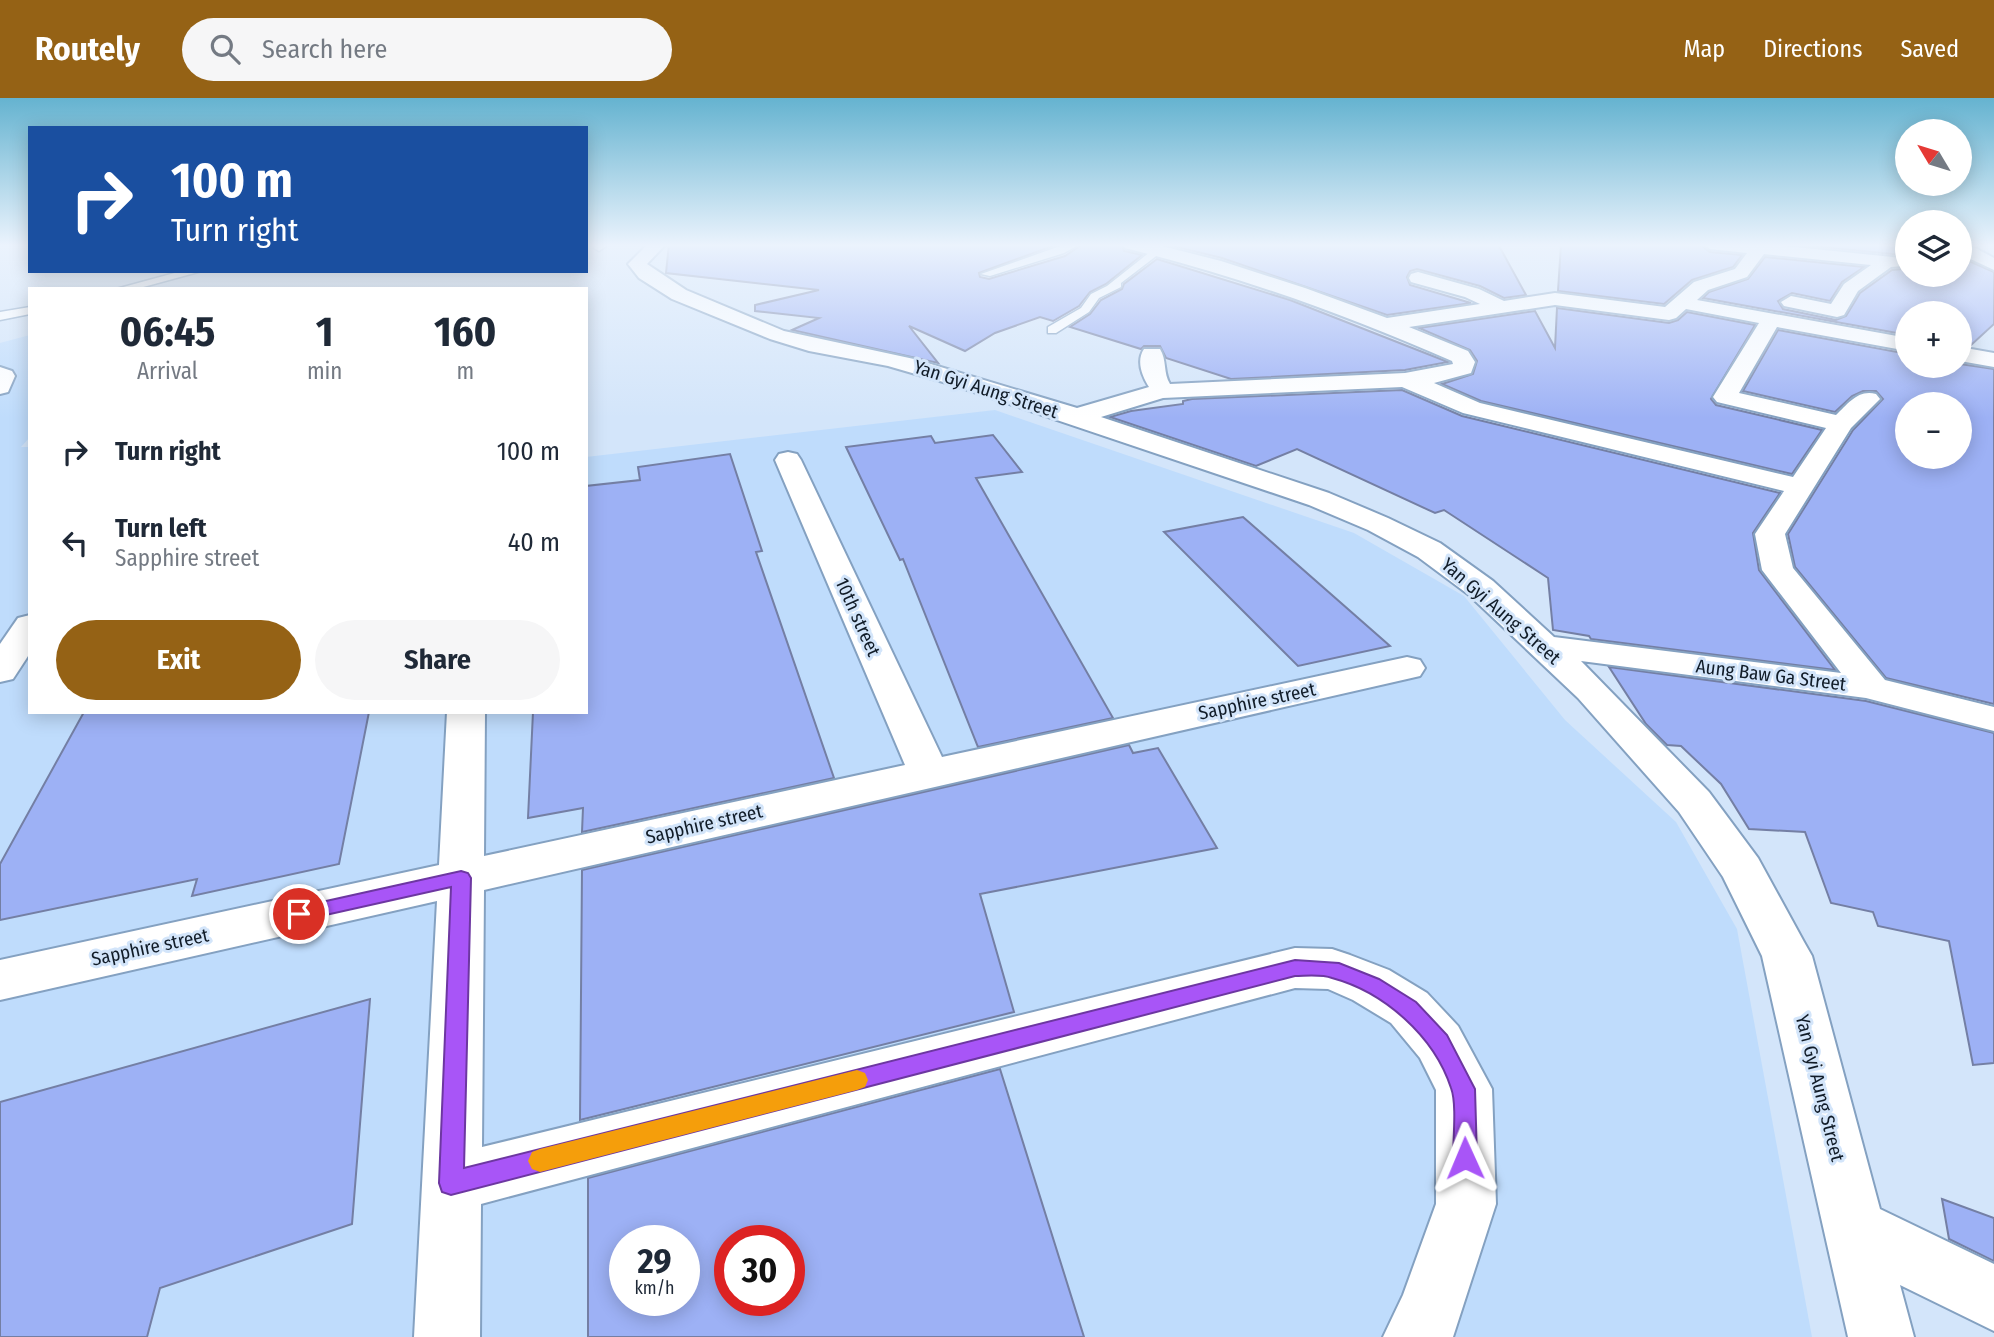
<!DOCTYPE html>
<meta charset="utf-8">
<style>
:root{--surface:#fff;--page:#f6f6f7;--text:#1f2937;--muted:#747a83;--accent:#956215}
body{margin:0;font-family:"Fira Sans Condensed",sans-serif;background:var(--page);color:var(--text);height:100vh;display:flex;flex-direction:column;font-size:26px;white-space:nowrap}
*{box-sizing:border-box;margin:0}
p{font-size:23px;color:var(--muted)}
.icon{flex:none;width:38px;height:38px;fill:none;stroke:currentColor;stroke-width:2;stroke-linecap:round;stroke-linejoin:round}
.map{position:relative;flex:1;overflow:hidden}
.drawer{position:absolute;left:28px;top:189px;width:560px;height:427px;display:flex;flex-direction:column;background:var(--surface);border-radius:0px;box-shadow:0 4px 18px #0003}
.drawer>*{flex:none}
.guide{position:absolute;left:28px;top:28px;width:560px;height:147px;border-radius:0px;box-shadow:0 4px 18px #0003;background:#1a4fa0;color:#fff;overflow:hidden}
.needle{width:46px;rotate:308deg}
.tools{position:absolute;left:1895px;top:21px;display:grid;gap:14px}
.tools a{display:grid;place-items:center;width:77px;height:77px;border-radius:50%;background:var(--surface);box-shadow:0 4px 18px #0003;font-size:35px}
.speed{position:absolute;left:609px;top:1127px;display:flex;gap:14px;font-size:35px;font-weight:700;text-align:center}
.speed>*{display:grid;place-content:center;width:91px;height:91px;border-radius:50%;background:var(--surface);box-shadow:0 4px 18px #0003;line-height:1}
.speed small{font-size:18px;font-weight:400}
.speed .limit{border:10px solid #d22;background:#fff;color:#111}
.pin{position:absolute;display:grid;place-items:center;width:60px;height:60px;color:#fff;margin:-30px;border:4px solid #fff;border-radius:50%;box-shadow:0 2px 7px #0007}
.me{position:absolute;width:77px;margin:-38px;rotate:359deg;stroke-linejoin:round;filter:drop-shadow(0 0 5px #0008)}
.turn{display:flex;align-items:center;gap:24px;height:147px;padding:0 28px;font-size:32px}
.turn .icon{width:91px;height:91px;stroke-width:2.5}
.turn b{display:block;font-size:49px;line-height:60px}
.eta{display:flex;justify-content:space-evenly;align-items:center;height:119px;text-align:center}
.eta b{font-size:42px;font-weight:700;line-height:49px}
.cta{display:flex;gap:14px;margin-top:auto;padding:14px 28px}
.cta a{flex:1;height:80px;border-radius:42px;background:var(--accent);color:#fff;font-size:28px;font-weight:700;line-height:80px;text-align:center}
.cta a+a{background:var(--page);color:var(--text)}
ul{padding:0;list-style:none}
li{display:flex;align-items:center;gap:21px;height:91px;padding:0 28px}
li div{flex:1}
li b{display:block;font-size:26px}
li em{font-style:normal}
header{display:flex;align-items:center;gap:42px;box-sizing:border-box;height:98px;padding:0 35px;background:var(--accent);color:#fff}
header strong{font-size:33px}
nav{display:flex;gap:38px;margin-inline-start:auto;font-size:24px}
.search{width:490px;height:63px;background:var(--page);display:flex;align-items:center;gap:18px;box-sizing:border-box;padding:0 24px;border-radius:38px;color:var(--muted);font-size:26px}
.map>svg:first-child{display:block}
.built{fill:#bfdcfc;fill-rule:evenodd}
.building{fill:#9db1f5;stroke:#747fa4;stroke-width:2;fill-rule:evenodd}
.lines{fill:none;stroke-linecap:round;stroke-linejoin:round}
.service-casing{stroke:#84a1c1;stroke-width:3}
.minor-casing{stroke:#84a1c1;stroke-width:4}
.service{fill:#fff;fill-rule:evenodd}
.minor{fill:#fff;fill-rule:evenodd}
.route{fill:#a855f7;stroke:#6d37a1;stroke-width:2}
.slow{fill:#f59e0b}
.labels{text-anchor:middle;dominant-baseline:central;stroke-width:6;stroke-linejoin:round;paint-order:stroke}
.street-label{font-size:19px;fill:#111c28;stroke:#d3e5fa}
</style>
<header>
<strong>Routely</strong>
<div class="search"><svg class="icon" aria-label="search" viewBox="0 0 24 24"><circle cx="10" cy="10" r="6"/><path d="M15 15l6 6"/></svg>Search here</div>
<nav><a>Map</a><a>Directions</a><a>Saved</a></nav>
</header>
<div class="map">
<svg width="1994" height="1239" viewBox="0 0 1994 1239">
<rect width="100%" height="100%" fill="#d3e5fa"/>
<path class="built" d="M 30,237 L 30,339 L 21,349 L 30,349 L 30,614 L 586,614 L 586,359 L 995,312 L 1354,435 L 1464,498 L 1565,622 L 1676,724 L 1737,831 L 1812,1239 L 0,1239 L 0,245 ZM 625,1143 L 684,1143 L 684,1202 L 625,1202 ZM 730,1143 L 789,1143 L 789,1202 L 730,1202 Z"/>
<g class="building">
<polygon points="669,146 1058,146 979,175 980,179 989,181 1065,158 1083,146 1121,146 1124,153 1142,157 1106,186 1090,194 1079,208 1053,223 1040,219 995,235 965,253 909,228 938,265 792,232 819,220 755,213 755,207 819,192 666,175"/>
<polygon points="1165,146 1498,146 1526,197 1504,200 1480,188 1417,171 1410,173 1407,179 1410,187 1471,205 1387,217 1222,160"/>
<polygon points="1561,146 1699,146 1710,154 1742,157 1733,169 1692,182 1664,206 1558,193"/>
<polygon points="1793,146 1908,146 1908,164 1902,157"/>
<polygon points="1765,159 1864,169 1842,184 1830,203 1792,195 1778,203 1783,211 1836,222 1846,218 1860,195 1892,172 1902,171 1908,164 1908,177 1960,177 1960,159 1994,174 1994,226 1970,248 1960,247 1960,215 1908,215 1908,237 1703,200 1709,194 1748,181"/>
<polygon points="1157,161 1290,202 1448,264 1405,272 1231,281 1166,260 1160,248 1144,248 1141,251 1070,229 1090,216 1101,202 1122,191 1124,186"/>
<polygon points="1557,210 1669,225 1678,222 1687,214 1755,227 1711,301 1716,307 1822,332 1792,376 1481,303 1442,286 1473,276 1477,263 1470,252 1419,230 1535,213 1555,250"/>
<path d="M 1778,232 L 1908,256 L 1908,268 L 1960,266 L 1994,271 L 1994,606 L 1886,580 L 1795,469 L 1788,436 L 1853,332 L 1883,301 L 1876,293 L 1863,293 L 1852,298 L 1835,314 L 1743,293 ZM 1908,306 L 1960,306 L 1960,359 L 1908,359 Z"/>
<polygon points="1402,292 1462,318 1780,395 1753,435 1759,472 1835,572 1591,541 1589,538 1553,532 1548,480 1444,412 1435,415 1297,351 1256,368 1110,319 1131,313 1183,306 1183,303 1192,301"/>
<polygon points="993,337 1022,374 976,380 1113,620 978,649 903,461 900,462 846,349 931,338 935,345"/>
<polygon points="730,356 762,453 756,454 834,680 582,734 583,710 528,720 533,614 586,614 586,388 640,382 638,369"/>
<polygon points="1243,419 1390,548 1298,568 1164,434"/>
<polygon points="1609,569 1866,603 1994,635 1994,965 1973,967 1949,843 1878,828 1873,814 1831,805 1805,734 1749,731 1721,686 1681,648 1667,647 1646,626"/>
<polygon points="84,614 369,614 339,766 192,798 197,781 0,822 0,766"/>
<polygon points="1129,647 1133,655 1158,650 1217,750 980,796 1014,914 580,1022 582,772"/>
<polygon points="370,901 352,1126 160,1190 147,1239 0,1239 0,1004"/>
<path d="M 1000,971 L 1084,1239 L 588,1239 L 588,1080 ZM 625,1143 L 684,1143 L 684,1202 L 625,1202 ZM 730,1143 L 789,1143 L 789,1202 L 730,1202 Z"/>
<polygon points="1942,1101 1994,1120 1994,1163 1949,1141"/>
</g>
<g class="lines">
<defs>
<g id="service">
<polygon points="598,146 609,146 599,153 594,150"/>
<polygon points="1066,146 1080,146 1064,155 990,178 981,176"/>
<polygon points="1155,150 1164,152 1121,185 1121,189 1099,200 1089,214 1056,235 1048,235 1048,229 1081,210 1091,196 1107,188"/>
<polygon points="182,173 202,173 136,191 116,191"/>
<polygon points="30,209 30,216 0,222 0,214"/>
</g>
<g id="minor">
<path d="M 648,146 L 666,146 L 647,166 L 686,192 L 784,233 L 914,261 L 1077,310 L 1149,289 C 1142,278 1136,263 1144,251 L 1160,251 C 1167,262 1163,275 1170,286 L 1405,275 L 1453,266 L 1452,263 C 1345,216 1238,178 1125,150 L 1123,146 L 1154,146 L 1221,163 L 1305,190 L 1387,220 L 1480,206 L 1465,199 L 1411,184 L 1409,180 L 1411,176 L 1418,174 L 1479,191 L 1504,203 L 1555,195 L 1665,209 L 1694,184 L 1735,171 L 1747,155 L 1710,151 L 1702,146 L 1765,146 L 1902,160 L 1905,164 L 1902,168 L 1891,169 L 1858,193 L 1844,217 L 1837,219 L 1784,208 L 1781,204 L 1791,198 L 1831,206 L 1844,186 L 1871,167 L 1764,156 L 1747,179 L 1708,192 L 1697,202 L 1908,240 L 1908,253 L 1777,229 L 1739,295 L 1836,317 C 1848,306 1858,291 1876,296 L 1880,301 L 1851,330 L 1785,436 L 1793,470 L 1885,582 L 1994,609 L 1994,633 L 1866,600 L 1581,563 L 1709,694 L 1758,760 L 1804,844 L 1812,858 L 1880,1111 L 1994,1166 L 1994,1233 L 1900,1187 L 1914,1239 L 1848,1239 L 1762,858 L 1723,779 L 1679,714 L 1578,600 L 1469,497 L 1418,459 L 1368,432 L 1309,407 L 950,286 L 888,268 L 809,253 L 770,241 L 672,201 L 639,180 L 628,166 ZM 1555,207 L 1669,222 L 1676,220 L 1686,211 L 1759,225 L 1713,299 L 1717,304 L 1826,330 L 1793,379 L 1480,305 L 1434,285 L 1471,275 L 1475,264 L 1468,253 L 1409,229 ZM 1402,289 L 1463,315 L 1784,393 L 1755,436 L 1762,472 L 1841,575 L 1554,539 L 1493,483 L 1440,445 L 1388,420 L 1329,395 L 1101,319 L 1163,300 Z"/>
<polygon points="1960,146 1968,146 1994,160 1994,172 1960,156"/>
<polygon points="1960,249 1994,255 1994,269 1960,263"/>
<polygon points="0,269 12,273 15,278 8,294 0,296"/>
<polygon points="788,354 797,356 801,362 942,659 1407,559 1420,562 1425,570 1420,578 1407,581 484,792 482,1049 1295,850 1332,851 1350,857 1389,872 1427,895 1458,928 1492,991 1496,1106 1453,1239 1383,1239 1403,1197 1436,1106 1436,992 1420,960 1391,925 1353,902 1328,891 1295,890 481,1106 480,1239 414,1239 437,803 0,902 0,862 439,767 447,614 485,614 484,758 905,667 775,362 779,356"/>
<polygon points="30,517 30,555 13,581 0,584 0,546 18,520"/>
</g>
</defs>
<use href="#service" class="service-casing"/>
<use href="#minor" class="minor-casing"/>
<use href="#service" class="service"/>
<use href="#minor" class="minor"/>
</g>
<linearGradient id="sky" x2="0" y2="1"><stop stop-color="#65b3d0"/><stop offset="0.46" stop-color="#ebf3fd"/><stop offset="1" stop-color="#ebf3fd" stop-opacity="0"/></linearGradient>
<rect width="1994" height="320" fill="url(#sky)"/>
<path class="route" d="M 461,773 L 468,775 L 471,780 L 464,1070 L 1295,862 L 1339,865 L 1379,881 L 1416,904 L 1447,937 L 1475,991 L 1477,1060 L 1474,1068 L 1465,1071 L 1457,1068 L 1453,1060 C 1453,1041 1457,1006 1451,990 C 1434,938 1384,894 1332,880 C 1321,876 1306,878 1295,878 L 451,1097 L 442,1094 L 439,1085 L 451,789 L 299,823 L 292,821 L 289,816 L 292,811 L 299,809 Z"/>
<polygon class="slow" points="857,972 865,975 868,982 865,989 857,992 540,1074 532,1071 528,1063 532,1054 540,1051"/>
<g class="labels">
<g class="street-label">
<text transform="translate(986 291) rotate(18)">Yan Gyi Aung Street</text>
<text transform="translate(1501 513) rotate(41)">Yan Gyi Aung Street</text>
<text transform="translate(858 519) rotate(66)">10th street</text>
<text transform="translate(1771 577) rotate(7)">Aung Baw Ga Street</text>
<text transform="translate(1257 603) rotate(-12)">Sapphire street</text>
<text transform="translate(704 726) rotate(-13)">Sapphire street</text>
<text transform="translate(150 849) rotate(-12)">Sapphire street</text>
<text transform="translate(1820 990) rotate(76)">Yan Gyi Aung Street</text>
</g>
</g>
</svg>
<div class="tools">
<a><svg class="needle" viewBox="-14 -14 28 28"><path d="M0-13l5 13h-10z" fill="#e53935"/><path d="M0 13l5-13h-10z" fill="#747a83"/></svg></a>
<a><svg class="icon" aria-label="layers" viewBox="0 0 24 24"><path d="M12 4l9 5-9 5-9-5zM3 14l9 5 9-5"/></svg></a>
<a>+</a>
<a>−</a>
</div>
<div class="speed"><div>29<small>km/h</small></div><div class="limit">30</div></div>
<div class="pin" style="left:299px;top:816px;background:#d93025"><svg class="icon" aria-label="arrive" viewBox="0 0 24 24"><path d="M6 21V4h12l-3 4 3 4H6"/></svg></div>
<svg class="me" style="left:1465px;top:1060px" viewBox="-20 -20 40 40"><path d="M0-17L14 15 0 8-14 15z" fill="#a855f7" stroke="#fff" stroke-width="4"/></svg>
<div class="guide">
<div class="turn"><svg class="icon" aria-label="right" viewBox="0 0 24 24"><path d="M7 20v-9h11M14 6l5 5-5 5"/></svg><div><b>100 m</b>Turn right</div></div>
</div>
<section class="drawer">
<div class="eta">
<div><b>06:45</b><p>Arrival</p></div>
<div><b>1</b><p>min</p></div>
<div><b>160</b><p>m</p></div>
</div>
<ul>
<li><svg class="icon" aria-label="right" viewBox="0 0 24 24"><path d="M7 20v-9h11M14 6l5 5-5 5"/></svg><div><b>Turn right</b></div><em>100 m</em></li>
<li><svg class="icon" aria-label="left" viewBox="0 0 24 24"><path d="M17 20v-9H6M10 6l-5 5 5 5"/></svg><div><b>Turn left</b><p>Sapphire street</p></div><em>40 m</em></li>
</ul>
<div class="cta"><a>Exit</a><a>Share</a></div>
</section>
</div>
